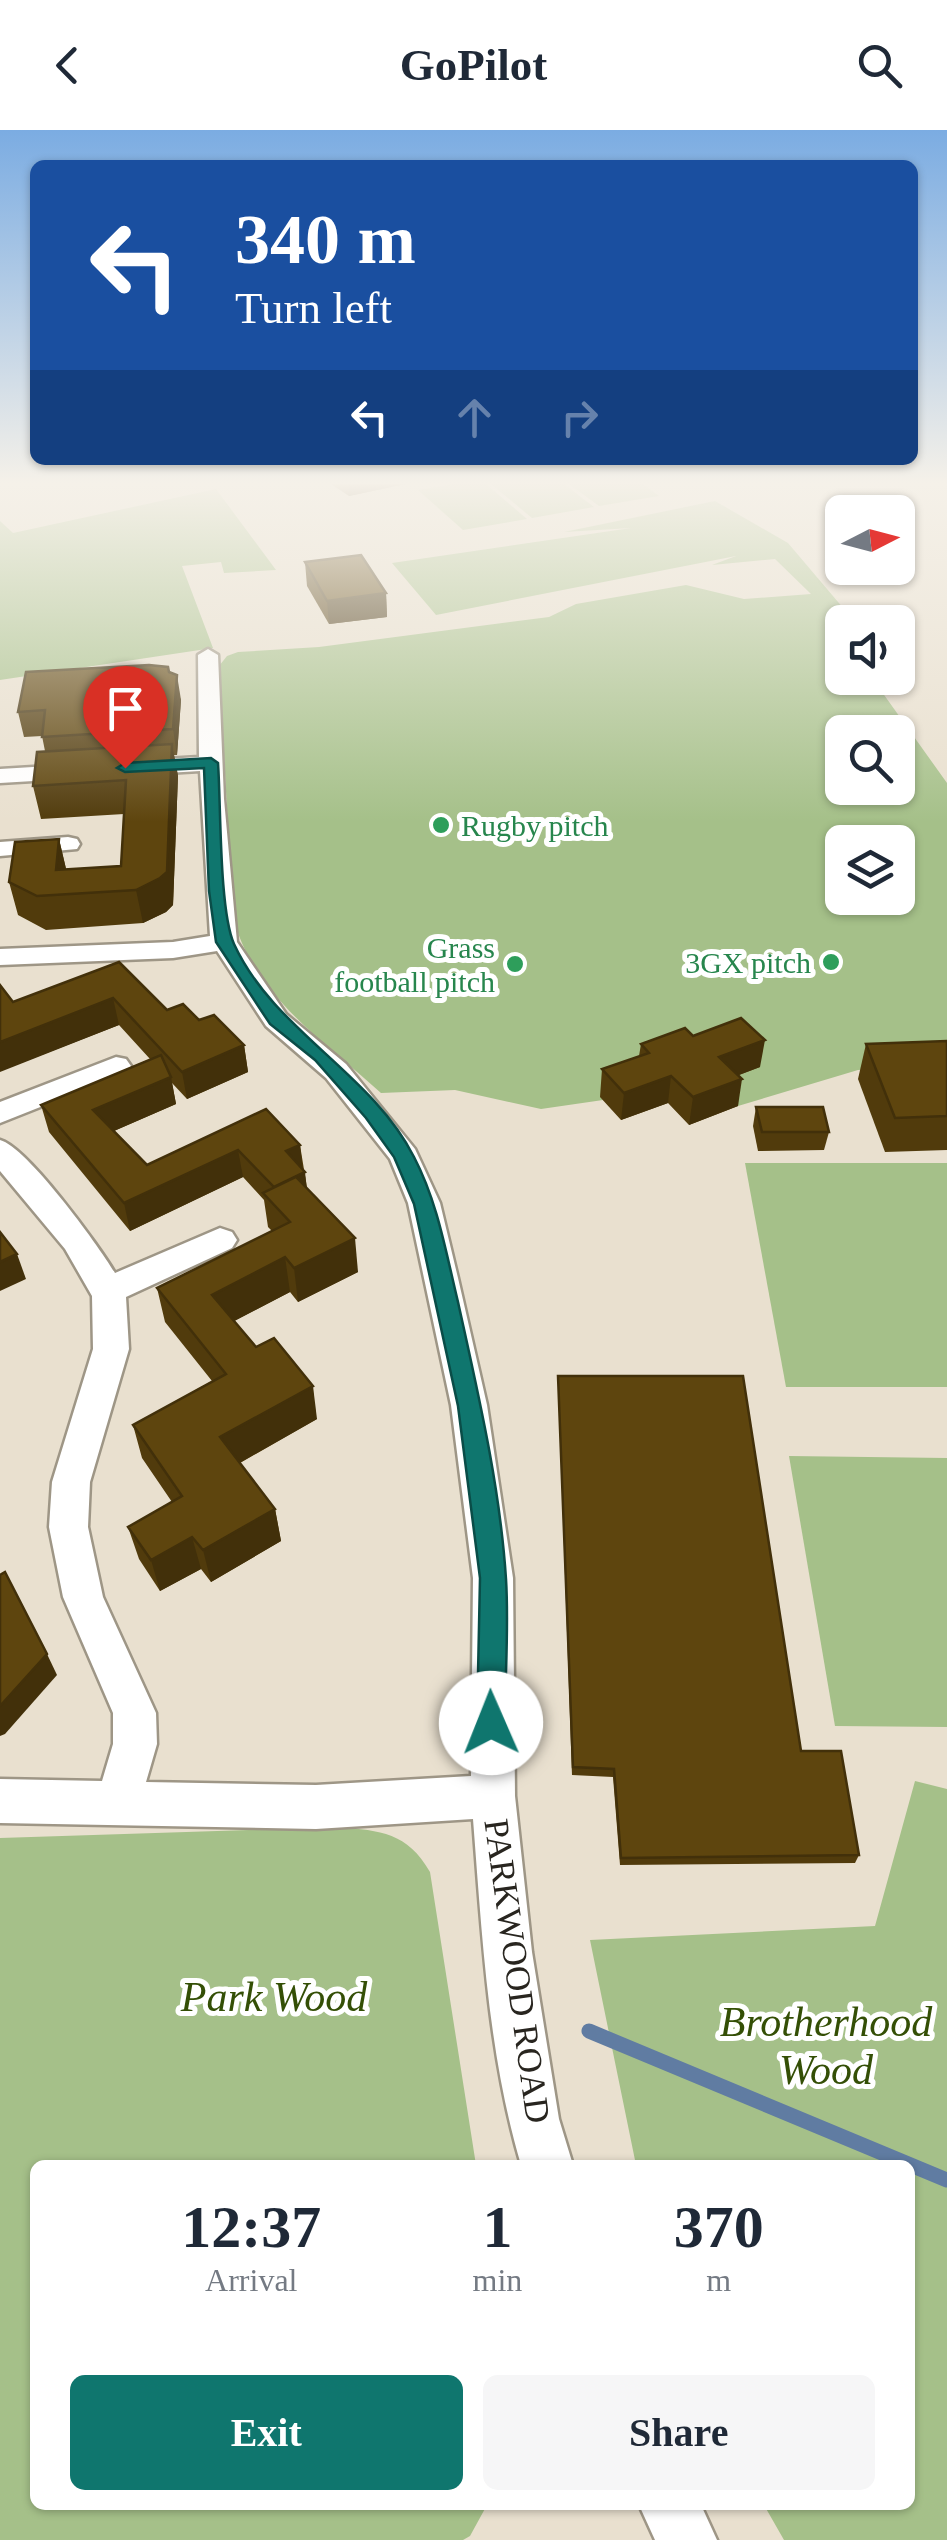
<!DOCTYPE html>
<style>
:root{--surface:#fff;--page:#f6f6f7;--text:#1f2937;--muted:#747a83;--accent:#0f766e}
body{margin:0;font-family:Georgia,serif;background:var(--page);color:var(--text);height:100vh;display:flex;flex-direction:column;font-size:38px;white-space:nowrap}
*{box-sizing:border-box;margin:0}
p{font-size:32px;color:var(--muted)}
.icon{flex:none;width:55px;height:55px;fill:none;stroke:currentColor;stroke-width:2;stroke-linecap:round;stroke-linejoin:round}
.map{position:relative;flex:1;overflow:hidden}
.details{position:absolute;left:30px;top:2030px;width:885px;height:350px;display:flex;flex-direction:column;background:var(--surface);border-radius:15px;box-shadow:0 2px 8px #0004}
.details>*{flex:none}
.top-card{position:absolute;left:30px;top:30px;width:888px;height:305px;border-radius:15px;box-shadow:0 2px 8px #0004;background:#1a4fa0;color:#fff;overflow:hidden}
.needle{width:65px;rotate:84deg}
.tools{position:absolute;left:825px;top:365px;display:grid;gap:20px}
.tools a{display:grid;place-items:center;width:90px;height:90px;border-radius:15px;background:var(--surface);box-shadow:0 2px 8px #0004;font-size:50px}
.pin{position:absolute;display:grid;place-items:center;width:85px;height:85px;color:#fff;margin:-102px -42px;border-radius:50% 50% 50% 0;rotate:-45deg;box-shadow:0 0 10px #0007}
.pin .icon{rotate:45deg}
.me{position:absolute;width:110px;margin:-55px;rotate:359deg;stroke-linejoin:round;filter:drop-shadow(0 0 8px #0008)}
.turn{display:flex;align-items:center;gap:35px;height:210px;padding:0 40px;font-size:45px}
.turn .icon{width:130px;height:130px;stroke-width:2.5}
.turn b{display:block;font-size:70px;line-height:85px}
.lanes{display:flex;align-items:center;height:95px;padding:0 40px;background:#0003;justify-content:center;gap:50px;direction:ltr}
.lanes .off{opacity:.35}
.eta{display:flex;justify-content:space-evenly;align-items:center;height:170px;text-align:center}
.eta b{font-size:60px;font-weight:700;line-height:70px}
.action{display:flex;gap:20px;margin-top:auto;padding:20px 40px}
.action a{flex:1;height:115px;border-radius:15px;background:var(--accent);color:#fff;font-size:40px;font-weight:700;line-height:115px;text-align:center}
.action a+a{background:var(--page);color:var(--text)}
header{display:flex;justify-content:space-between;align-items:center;height:130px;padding:0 40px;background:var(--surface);font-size:45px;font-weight:700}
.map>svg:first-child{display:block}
.green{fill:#a5c089;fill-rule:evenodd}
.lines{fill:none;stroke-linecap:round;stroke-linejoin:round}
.stream{stroke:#607ca2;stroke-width:15}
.minor-casing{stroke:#9e9686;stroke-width:5}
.minor{fill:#fff;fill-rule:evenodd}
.wall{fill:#513b0c}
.shaded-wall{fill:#42300a}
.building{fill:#5e450e;stroke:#42300a;stroke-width:2.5}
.route{fill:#0f766e;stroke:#0a4d48;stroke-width:2.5}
.leisure-dot{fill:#2e9e5b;stroke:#fff;stroke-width:4}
.labels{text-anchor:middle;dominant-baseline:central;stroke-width:10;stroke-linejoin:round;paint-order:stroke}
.far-leisure-label{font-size:30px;fill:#27864d;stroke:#fff;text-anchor:end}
.street-label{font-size:35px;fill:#28251f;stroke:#fff}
.near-park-label{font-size:42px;font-style:italic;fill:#344f06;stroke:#fff}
</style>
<header><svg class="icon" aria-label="back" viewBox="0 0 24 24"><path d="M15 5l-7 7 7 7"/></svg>GoPilot<svg class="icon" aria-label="search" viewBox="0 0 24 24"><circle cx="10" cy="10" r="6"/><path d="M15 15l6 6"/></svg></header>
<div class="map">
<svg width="947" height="2410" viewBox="0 0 947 2410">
<rect width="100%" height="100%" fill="#e9e0cf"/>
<g class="green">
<polygon points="454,354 486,354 527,389 463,400 418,360"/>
<polygon points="491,354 564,354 594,377 532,388"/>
<polygon points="569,354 643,354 659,366 599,376"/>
<polygon points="216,359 276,440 224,443 221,432 182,436 213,518 0,550 0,391 13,403"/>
<path d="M 715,371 L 788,413 L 855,492 L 842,492 L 842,548 L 872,548 L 947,653 L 947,936 L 858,940 L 738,976 L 715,954 L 759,937 L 600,966 L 603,970 L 541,979 L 455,960 L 381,963 C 325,912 251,863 233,786 L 219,536 L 227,526 L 238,522 L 319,517 L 549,487 L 576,474 L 686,455 L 744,469 L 811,464 L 775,429 L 712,435 L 736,426 L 436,485 L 392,433 L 631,398 L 564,402 ZM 842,602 L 898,602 L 898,658 L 842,658 ZM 842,712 L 898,712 L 898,768 L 842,768 Z"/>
<polygon points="745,1033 947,1033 947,1257 786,1257"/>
<polygon points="789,1326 947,1328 947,1597 835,1596"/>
<polygon points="915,1651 947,1659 947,2410 784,2410 764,2375 910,2375 910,2035 636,2035 590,1810 875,1796"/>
<path d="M 339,1697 C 381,1701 407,1702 430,1742 L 476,2035 L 35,2035 L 35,2375 L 487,2375 L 470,2406 L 463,2410 L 0,2410 L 0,1708 Z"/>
</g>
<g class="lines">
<polyline class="stream" points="589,1901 947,2050"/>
<defs>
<g id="minor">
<path d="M 208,519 L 218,525 L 224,669 L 237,812 L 286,884 L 346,934 L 415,1019 L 440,1073 L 458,1148 L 487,1275 L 513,1448 L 515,1666 L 532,1822 L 559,1989 L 573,2035 L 521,2035 C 488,1924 482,1804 473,1689 L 316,1699 L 0,1693 L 0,1649 L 102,1651 L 113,1614 L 113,1583 L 63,1467 L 49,1397 L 52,1352 L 93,1219 L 92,1166 L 65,1119 L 0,1041 L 0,1010 C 27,1017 99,1116 115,1143 L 220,1098 L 232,1102 L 237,1110 L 232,1118 L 126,1167 L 129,1219 L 90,1352 L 88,1397 L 103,1467 L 156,1583 L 157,1614 L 146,1652 L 316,1655 L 471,1646 L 473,1448 L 451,1275 L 408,1073 L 390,1029 L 326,948 L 266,896 L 217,821 L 173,828 L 0,835 L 0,819 L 173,812 L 210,806 L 200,641 L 0,653 L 0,639 L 199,627 L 198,525 Z"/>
<polygon points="68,707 77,709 80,714 77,719 0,726 0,712"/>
<polygon points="116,927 126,929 131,936 126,943 0,993 0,972"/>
<polygon points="639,2375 701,2375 717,2410 655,2410"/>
</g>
</defs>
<use href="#minor" class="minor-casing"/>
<use href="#minor" class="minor"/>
</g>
<g class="wall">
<polygon points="331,354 405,354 349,366"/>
<polygon points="305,432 386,463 387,487 329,494 307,456"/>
<polygon points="169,542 181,570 177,625 174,625 178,646 173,775 166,782 143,793 46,800 18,785 9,752 59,709 66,739 121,736 124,684 41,689 33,656 45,621 42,606 24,607 18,582"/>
<polygon points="119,832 167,880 199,890 244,915 248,942 187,969 172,953 176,974 114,1001 147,1035 266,979 300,1015 307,1058 358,1142 298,1172 290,1162 234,1191 317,1289 240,1333 275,1379 281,1411 211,1452 201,1439 160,1461 139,1429 128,1397 172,1372 142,1328 133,1295 212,1251 165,1192 157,1158 272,1101 268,1097 264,1070 243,1047 130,1101 49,1002 41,975 150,929 119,895 0,941 0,855 13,872"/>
<polygon points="693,906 760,937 739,945 738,976 689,995 668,973 621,990 600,967 602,939 639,926 641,914"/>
<polygon points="947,911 947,1020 885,1022 858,949 866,914"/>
<polygon points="756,977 829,1002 824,1020 758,1021 753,996"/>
<polygon points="558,1246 801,1621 859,1725 855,1733 620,1735 613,1647 572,1645"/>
</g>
<g class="shaded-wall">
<polygon points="348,354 405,354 349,366"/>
<polygon points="386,463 387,487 329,494 327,471"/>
<polygon points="177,545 181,570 177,625 173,599"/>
<polygon points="172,614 178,646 173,775 166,782 143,793 136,760"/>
<polygon points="59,709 67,743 56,740"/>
<polygon points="113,868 119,895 0,942 0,912"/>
<polygon points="765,910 760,937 715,954 719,927"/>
<polygon points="244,915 248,942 187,969 182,942"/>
<polygon points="671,946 668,973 621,990 624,963"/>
<polygon points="171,947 176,974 100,1007 93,980"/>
<polygon points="742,949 738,976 689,995 693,967"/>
<polygon points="300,1015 303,1042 286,1021"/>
<polygon points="238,1020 243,1047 130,1101 124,1073"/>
<polygon points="305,1042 308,1069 274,1058"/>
<polygon points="355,1108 358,1142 298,1172 294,1138"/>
<polygon points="17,1124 26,1149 0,1161 0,1132"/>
<polygon points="285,1127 290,1162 219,1199 212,1165"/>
<polygon points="313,1256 317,1289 227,1340 220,1307"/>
<polygon points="275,1379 281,1411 211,1452 203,1420"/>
<polygon points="192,1407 201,1439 160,1461 151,1430"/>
<polygon points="47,1524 57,1545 5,1604 0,1606 0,1576"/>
</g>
<g class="building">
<polygon points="361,425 386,463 327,471 305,432"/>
<polygon points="149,535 168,537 169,542 177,545 173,599 42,607 45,580 18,582 26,542"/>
<polygon points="172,614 167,742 160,748 136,760 37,766 9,752 15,712 59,709 56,740 121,736 126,650 33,656 37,622"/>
<polygon points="119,832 167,880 183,874 199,890 214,885 244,915 182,942 113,868 0,912 0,855 13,872"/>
<polygon points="741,888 765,910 719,927 742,949 693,967 671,946 624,963 602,939 649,923 641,914 685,898 693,906"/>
<polygon points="947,911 947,986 895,988 866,914"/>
<polygon points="161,925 171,947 93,980 147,1035 266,979 300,1015 286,1021 305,1042 274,1057 238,1020 124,1073 41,975"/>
<polygon points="756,977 823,977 829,1002 762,1002"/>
<polygon points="296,1047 355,1108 294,1138 285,1127 212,1165 256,1217 274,1208 313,1256 220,1307 275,1379 203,1420 192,1407 151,1430 128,1397 182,1366 133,1295 226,1244 157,1158 290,1092 263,1063"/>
<polygon points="0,1102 17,1124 0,1132"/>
<polygon points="558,1246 743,1246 801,1621 841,1621 859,1725 621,1728 614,1639 573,1637"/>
<polygon points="5,1442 47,1524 0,1576 0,1445"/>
</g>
<linearGradient id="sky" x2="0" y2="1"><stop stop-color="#7bace2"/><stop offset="0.51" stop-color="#f5f1e9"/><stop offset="1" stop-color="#f5f1e9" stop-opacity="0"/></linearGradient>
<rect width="947" height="692" fill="url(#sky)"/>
<path class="route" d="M 211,628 L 218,633 C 221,674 219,780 234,814 C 274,901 371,942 414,1027 C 438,1073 446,1123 458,1172 C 478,1263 500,1356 506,1449 C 509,1497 505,1545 505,1593 L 501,1602 L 491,1606 L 481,1602 L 477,1593 L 480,1448 L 458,1276 L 414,1074 L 394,1027 L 366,988 L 315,930 L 270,894 L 216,812 L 209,761 L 204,638 L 125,642 L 117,638 L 125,633 Z"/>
<g class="leisure-dot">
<circle cx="441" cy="695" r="10"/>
<circle cx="831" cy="832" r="10"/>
<circle cx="515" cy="834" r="10"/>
</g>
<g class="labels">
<g class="far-leisure-label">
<text x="461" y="695" text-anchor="start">Rugby pitch</text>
<text x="495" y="817">Grass<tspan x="495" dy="34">football pitch</tspan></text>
<text x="811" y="832">3GX pitch</text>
</g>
<g class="street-label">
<text transform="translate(517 1841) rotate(82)">PARKWOOD ROAD</text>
</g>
<g class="near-park-label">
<text x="274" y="1867">Park Wood</text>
<text x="826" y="1892">Brotherhood<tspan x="826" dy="48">Wood</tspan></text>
</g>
</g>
</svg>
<div class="tools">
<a><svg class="needle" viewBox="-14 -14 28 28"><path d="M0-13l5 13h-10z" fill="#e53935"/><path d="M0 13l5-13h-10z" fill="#747a83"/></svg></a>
<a><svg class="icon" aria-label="sound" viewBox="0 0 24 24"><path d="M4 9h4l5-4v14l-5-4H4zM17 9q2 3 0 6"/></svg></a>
<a><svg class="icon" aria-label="search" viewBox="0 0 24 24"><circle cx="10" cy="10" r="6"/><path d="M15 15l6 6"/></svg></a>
<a><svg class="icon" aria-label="layers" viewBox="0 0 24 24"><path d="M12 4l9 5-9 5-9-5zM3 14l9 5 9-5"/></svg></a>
</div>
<div class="pin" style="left:125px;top:638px;background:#d93025"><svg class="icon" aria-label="arrive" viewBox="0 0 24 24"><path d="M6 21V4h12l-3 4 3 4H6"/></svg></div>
<svg class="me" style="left:491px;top:1593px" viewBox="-20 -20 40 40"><circle r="19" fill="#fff"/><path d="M0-13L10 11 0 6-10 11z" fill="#0f766e"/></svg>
<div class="top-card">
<div class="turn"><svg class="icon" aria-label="left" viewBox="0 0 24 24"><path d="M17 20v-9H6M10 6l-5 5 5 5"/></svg><div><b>340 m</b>Turn left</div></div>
<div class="lanes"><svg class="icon" aria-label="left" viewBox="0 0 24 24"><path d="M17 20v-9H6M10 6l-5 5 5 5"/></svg><svg class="icon off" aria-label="ahead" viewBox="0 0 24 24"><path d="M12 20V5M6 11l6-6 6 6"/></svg><svg class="icon off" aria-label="right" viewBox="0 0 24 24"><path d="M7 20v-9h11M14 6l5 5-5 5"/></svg></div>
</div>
<section class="details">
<div class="eta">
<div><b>12:37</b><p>Arrival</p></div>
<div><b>1</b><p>min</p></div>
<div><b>370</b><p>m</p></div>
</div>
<div class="action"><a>Exit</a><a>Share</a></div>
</section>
</div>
